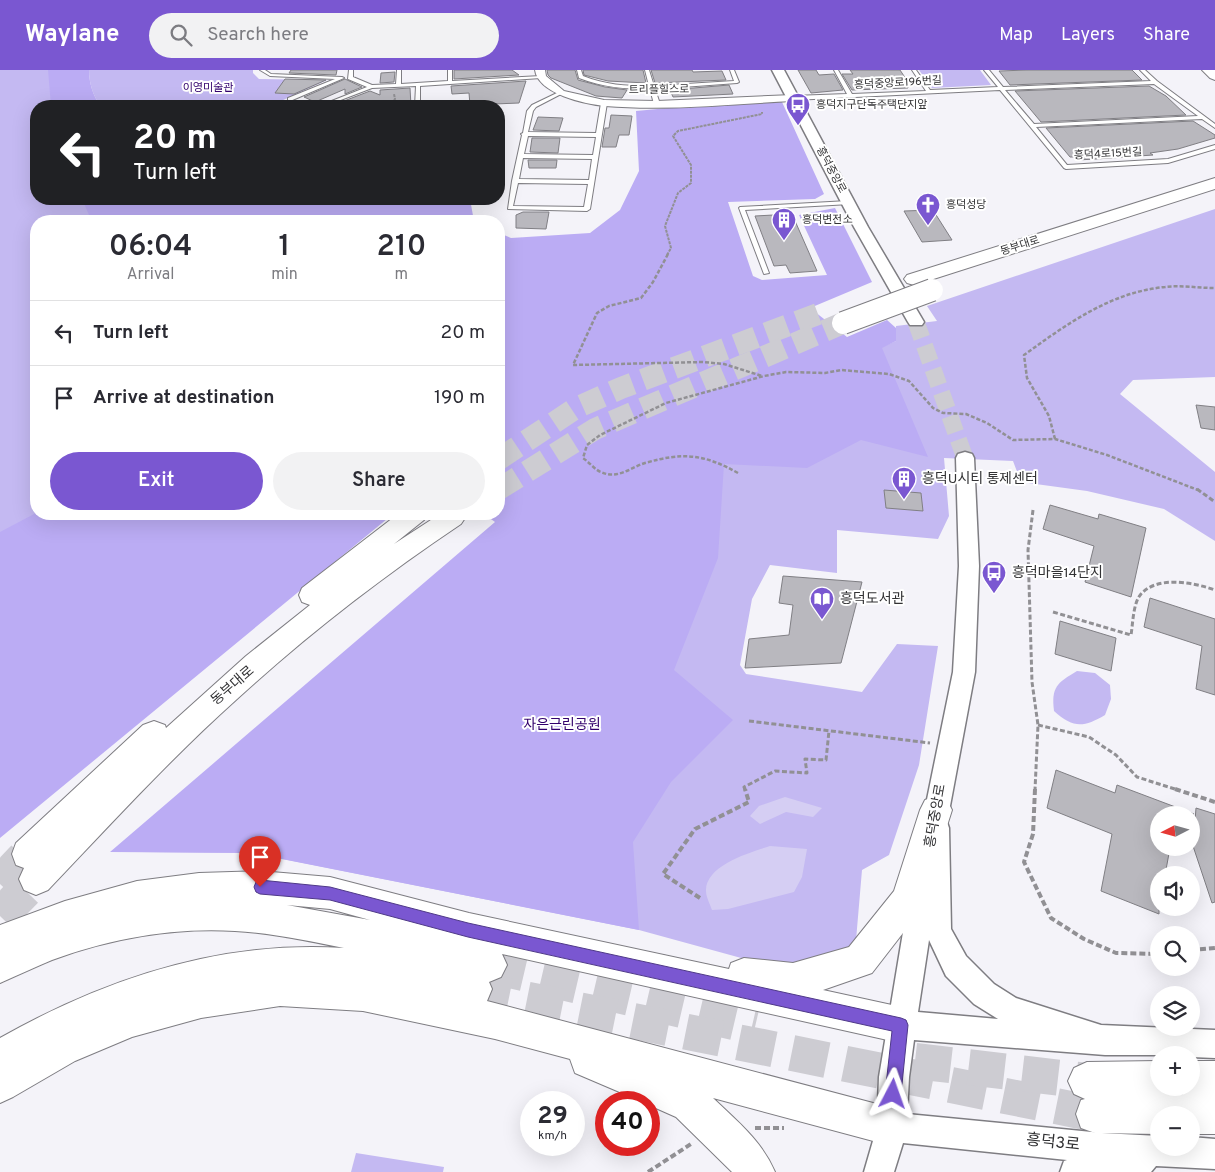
<!DOCTYPE html>
<meta charset="utf-8">
<style>
:root{--surface:#fff;--page:#f2f2f3;--text:#2b2b33;--muted:#7c7c81;--line:#e1e1e2;--accent:#7a57d1}
body{margin:0;font-family:Overpass,"Noto Sans KR",sans-serif;background:var(--page);color:var(--text);height:100vh;display:flex;flex-direction:column;font-size:19px;white-space:nowrap}
*{box-sizing:border-box;margin:0}
p{font-size:16px;color:var(--muted)}
.icon{flex:none;width:28px;height:28px;fill:none;stroke:currentColor;stroke-width:2;stroke-linecap:round;stroke-linejoin:round}
.map{position:relative;flex:1;overflow:hidden}
.sheet{position:absolute;left:30px;top:145px;width:475px;height:305px;display:flex;flex-direction:column;background:var(--surface);border-radius:20px;box-shadow:0 5px 20px #0002}
.sheet>*{flex:none}
.banner{position:absolute;left:30px;top:30px;width:475px;height:105px;border-radius:20px;box-shadow:0 5px 20px #0002;background:#202124;color:#fff;overflow:hidden}
.needle{width:32px;rotate:264deg}
.buttons{position:absolute;left:1150px;top:736px;display:grid;gap:10px}
.buttons a{display:grid;place-items:center;width:50px;height:50px;border-radius:50%;background:var(--surface);box-shadow:0 5px 20px #0002;font-size:25px}
.speed{position:absolute;left:520px;top:1021px;display:flex;gap:10px;font-size:25px;font-weight:700;text-align:center}
.speed>*{display:grid;place-content:center;width:65px;height:65px;border-radius:50%;background:var(--surface);box-shadow:0 5px 20px #0002;line-height:1}
.speed small{font-size:12px;font-weight:400}
.speed .limit{border:8px solid #d22;background:#fff;color:#111}
.pin{position:absolute;display:grid;place-items:center;width:42px;height:42px;color:#fff;margin:-51px -21px;border-radius:50% 50% 50% 0;rotate:-45deg;box-shadow:0 0 5px #0007}
.pin .icon{rotate:45deg}
.me{position:absolute;width:55px;margin:-28px;rotate:4deg;stroke-linejoin:round;filter:drop-shadow(0 0 4px #0008)}
.turn{display:flex;align-items:center;gap:18px;height:105px;padding:0 20px;font-size:22px}
.turn .icon{width:65px;height:65px;stroke-width:2.5}
.turn b{display:block;font-size:35px;line-height:42px}
.eta{display:flex;justify-content:space-evenly;align-items:center;height:85px;text-align:center}
.eta b{font-size:30px;font-weight:600;line-height:35px}
.primary-button{display:flex;gap:10px;margin-top:auto;padding:10px 20px}
.primary-button a{flex:1;height:58px;border-radius:30px;background:var(--accent);color:#fff;font-size:20px;font-weight:600;line-height:58px;text-align:center}
.primary-button a+a{background:var(--page);color:var(--text)}
ul{padding:0;list-style:none}
li{display:flex;align-items:center;gap:15px;height:65px;padding:0 20px;border-top:1px solid var(--line)}
li div{flex:1}
li b{display:block;font-size:19px}
li em{font-style:normal}
header{display:flex;align-items:center;gap:30px;box-sizing:border-box;height:70px;padding:0 25px;background:var(--accent);color:#fff}
header strong{font-size:24px}
nav{display:flex;gap:28px;margin-inline-start:auto;font-size:18px}
.search{width:350px;height:45px;background:var(--page);display:flex;align-items:center;gap:12px;box-sizing:border-box;padding:0 18px;border-radius:28px;color:var(--muted);font-size:19px}
.map>svg:first-child{display:block}
.green{fill:#c4b9f2}
.forest{fill:#bbacf4}
.water{fill:#d5cef3}
.building{fill:#b9b8be;stroke:#807f84}
.lines{fill:none;stroke-linecap:round;stroke-linejoin:round}
.tertiary-tunnel{stroke:#cdccd2;stroke-width:17;stroke-dasharray:17 8;stroke-linecap:butt}
.trunk-tunnel-far1{stroke:#cdccd2;stroke-width:22;stroke-dasharray:22 11;stroke-linecap:butt}
.trunk-tunnel{stroke:#cdccd2;stroke-width:36;stroke-dasharray:36 18;stroke-linecap:butt}
.motorway-tunnel{stroke:#cdccd2;stroke-width:36;stroke-dasharray:36 18;stroke-linecap:butt}
.service-casing{stroke:#7e7d82;stroke-width:2}
.minor-casing{stroke:#7e7d82;stroke-width:2}
.tertiary-casing{stroke:#7e7d82;stroke-width:3}
.primary-casing{stroke:#7e7d82;stroke-width:2}
.trunk-casing{stroke:#7e7d82;stroke-width:2}
.motorway-casing{stroke:#7e7d82;stroke-width:2}
.path-far3{stroke:#919094;stroke-width:2;stroke-dasharray:3 1;stroke-linecap:butt}
.path-far2{stroke:#919094;stroke-width:2.5;stroke-dasharray:4 2;stroke-linecap:butt}
.path-far1{stroke:#919094;stroke-width:3;stroke-dasharray:5 2.5;stroke-linecap:butt}
.path{stroke:#919094;stroke-width:4;stroke-dasharray:6 3;stroke-linecap:butt}
.service{fill:#fff;fill-rule:evenodd}
.minor{fill:#fff;fill-rule:evenodd}
.tertiary{fill:#fff;fill-rule:evenodd}
.primary{fill:#fff;fill-rule:evenodd}
.trunk{fill:#fff;fill-rule:evenodd}
.motorway{fill:#fff;fill-rule:evenodd}
.trunk-bridge-casing{stroke:#7e7d82;stroke-width:24;stroke-linecap:butt}
.trunk-bridge{stroke:#fff;stroke-width:22}
.route{fill:#7a57d1;stroke:#4f3988}
.labels{text-anchor:middle;dominant-baseline:central;stroke-width:4;stroke-linejoin:round;paint-order:stroke}
.far-street-label{font-size:11px;fill:#323234;stroke:#fff}
.far-park-label{font-size:11px;fill:#32006d;stroke:#fff}
.far-poi-label{font-size:11px;fill:#323234;stroke:#fff;text-anchor:start}
.poi-label{font-size:14px;fill:#323234;stroke:#fff;text-anchor:start}
.street-label{font-size:14px;fill:#323234;stroke:#fff}
.park-label{font-size:14px;fill:#32006d;stroke:#fff}
.near-street-label{font-size:16px;fill:#323234;stroke:#fff}
</style>
<header>
<strong>Waylane</strong>
<div class="search"><svg class="icon" aria-label="search" viewBox="0 0 24 24"><circle cx="10" cy="10" r="6"/><path d="M15 15l6 6"/></svg>Search here</div>
<nav><a>Map</a><a>Layers</a><a>Share</a></nav>
</header>
<div class="map">
<svg width="1215" height="1102" viewBox="0 0 1215 1102">
<rect width="100%" height="100%" fill="#f4f3f9"/>
<g class="green">
<polygon points="0,0 54,0 55,36 36,36 36,129 136,129 136,151 36,151 36,444 0,514"/>
<path d="M 89,0 L 253,0 L 253,3 L 259,9 L 327,10 L 281,31 L 280,36 L 100,36 C 93,25 89,13 89,0 Z"/>
<polygon points="919,0 980,0 991,15 932,18"/>
<polygon points="1215,139 1215,307 1133,310 1120,324 1215,402 1215,471 1164,439 1087,421 1021,412 1013,391 944,388 949,446 938,469 837,460 837,503 770,495 752,529 740,595 746,604 862,622 897,574 938,576 919,695 889,785 862,800 855,882 792,902 639,860 253,783 140,782 243,681 539,422 896,271 896,256 937,251 927,236"/>
<path d="M 1077,601 L 1095,603 L 1110,615 L 1111,629 L 1105,645 C 1083,658 1073,658 1054,641 C 1051,617 1057,613 1077,601 Z"/>
<polygon points="356,1083 444,1097 443,1102 351,1102"/>
</g>
<g class="forest">
<path d="M 48,0 L 89,0 C 89,13 93,25 100,36 L 51,36 Z"/>
<polygon points="782,32 824,124 815,129 728,132 753,206 762,210 827,205 799,145 835,138 872,212 810,238 847,267 887,250 896,258 896,271 882,278 928,387 861,370 807,398 724,394 718,488 674,600 733,650 671,712 633,772 639,860 252,783 110,782 495,452 484,444 499,444 499,163 511,168 590,163 620,140 639,101 636,41 679,37"/>
<polygon points="82,129 470,129 474,151 89,151 89,145"/>
<polygon points="36,443 36,444 393,444 0,768 0,462"/>
</g>
<g class="water">
<polygon points="785,727 822,738 813,747 786,742 760,754 750,746 759,736"/>
<path d="M 770,776 L 807,779 L 802,807 L 794,822 L 728,839 L 712,840 C 710,834 706,827 706,821 C 705,795 751,782 770,776 Z"/>
</g>
<g class="building">
<polygon points="291,0 337,0 336,5 289,3"/>
<polygon points="454,0 512,0 519,5 454,9"/>
<polygon points="547,0 575,0 578,10 605,17 627,20 622,28 596,26 551,8 548,5"/>
<polygon points="583,0 643,0 646,13 608,11 584,5"/>
<polygon points="651,0 692,0 693,2 722,1 726,10 655,13"/>
<polygon points="798,0 816,0 819,5 834,4 843,20 811,23"/>
<polygon points="850,0 900,0 910,15 907,15 908,18 852,20 842,4 853,4"/>
<polygon points="1028,0 1132,0 1142,10 1010,15 999,1"/>
<polygon points="395,2 394,12 380,13 381,3"/>
<polygon points="285,9 326,10 294,24 275,23"/>
<polygon points="345,9 362,17 345,24 345,19 315,32 304,27"/>
<polygon points="526,11 519,33 470,35 469,23 452,24 451,16"/>
<polygon points="729,15 733,24 673,27 670,20"/>
<polygon points="1149,16 1166,26 1186,45 1041,52 1015,21"/>
<polygon points="410,18 411,36 344,36 344,31 370,21 380,25 380,20"/>
<polygon points="611,45 632,46 629,65 619,65 616,77 602,77 605,58 609,58"/>
<polygon points="538,47 563,48 559,61 533,60"/>
<polygon points="1193,51 1215,65 1215,68 1178,79 1150,83 1153,85 1096,89 1077,90 1075,87 1070,87 1046,58"/>
<polygon points="532,68 560,68 558,83 530,82"/>
<polygon points="528,90 557,90 556,98 529,98"/>
<polygon points="933,140 952,170 922,172 904,141"/>
<polygon points="523,142 549,142 546,159 516,158 516,145"/>
<polygon points="792,144 817,201 790,203 786,195 774,196 755,146"/>
<polygon points="1196,335 1215,337 1215,360 1201,358"/>
<polygon points="884,420 921,423 923,441 886,438"/>
<polygon points="1050,435 1098,449 1099,444 1146,458 1131,527 1085,512 1094,476 1043,459"/>
<polygon points="783,506 862,512 841,593 745,598 749,569 789,565 793,535 779,533"/>
<polygon points="1150,528 1215,549 1215,625 1196,619 1202,576 1144,557"/>
<polygon points="1060,551 1116,568 1111,601 1055,584"/>
<polygon points="1056,700 1115,723 1117,715 1194,744 1159,745 1159,778 1170,778 1165,805 1159,805 1159,844 1101,821 1112,764 1047,738"/>
<polygon points="1196,738 1215,744 1215,832 1212,833 1193,776"/>
</g>
<g class="lines">
<polyline class="tertiary-tunnel" points="916,252 965,388"/>
<g class="trunk-tunnel-far1">
<polyline points="499,389 576,338 621,318 826,241"/>
<polyline points="499,419 595,359 843,253"/>
</g>
<g class="trunk-tunnel">
<polyline points="0,814 28,784"/>
<polyline points="0,846 36,809"/>
</g>
<g class="motorway-tunnel">
<polyline points="489,895 755,957"/>
<polyline points="474,919 1095,1044"/>
<polyline points="915,991 1087,1011"/>
</g>
<defs>
<g id="service">
<polygon points="260,0 265,0 271,4 342,7 344,8 290,31 288,30 288,28 335,9 270,6"/>
<polygon points="349,0 353,0 353,7 372,15 396,14 397,0 401,0 401,14 448,11 448,0 452,0 452,11 541,6 543,7 541,8 420,16 420,36 415,36 416,16 372,18 325,36 319,36 367,17 348,9"/>
<path d="M 577,0 L 581,0 L 583,6 C 605,15 626,16 649,16 L 645,0 L 649,0 L 654,16 L 734,11 L 730,0 L 734,0 L 739,12 L 737,13 L 655,19 L 660,34 L 657,36 L 654,34 L 650,19 C 625,19 602,17 579,8 Z"/>
<path d="M 834,0 L 838,0 L 852,24 L 926,21 L 912,0 L 916,0 L 930,20 L 998,17 L 984,0 L 989,0 L 1003,17 L 1151,11 L 1140,0 L 1145,0 L 1157,11 L 1215,54 L 1215,58 L 1202,49 L 1036,57 L 1067,95 L 1168,89 L 1215,75 L 1215,79 L 1168,93 L 1066,99 L 1064,98 L 1000,20 L 793,30 L 790,28 L 793,26 L 847,24 ZM 1154,14 L 1198,46 L 1034,54 L 1005,20 Z"/>
<path d="M 559,22 L 563,23 L 536,37 L 533,41 L 528,62 L 596,63 L 601,33 L 604,31 L 607,33 L 590,139 L 587,141 L 508,139 L 512,111 L 522,65 L 521,64 L 523,63 L 527,41 L 532,35 ZM 528,66 L 596,67 L 593,85 L 524,84 ZM 523,88 L 592,89 L 589,110 L 519,109 ZM 518,113 L 588,114 L 584,137 L 513,136 Z"/>
<polygon points="848,131 851,133 850,134 745,140 769,203 764,204 739,138 740,137"/>
</g>
<path id="minor" d="M 535,0 L 545,0 L 546,6 L 564,21 L 604,30 L 657,31 L 793,25 L 798,28 L 793,31 C 731,34 667,41 605,36 C 585,34 538,24 535,0 Z"/>
<g id="tertiary">
<polygon points="772,0 784,0 868,157 924,252 922,255 910,255 908,252 854,157"/>
<path d="M 965,382 L 972,384 L 974,388 L 979,496 L 975,602 L 947,752 L 949,758 L 951,859 L 966,886 L 994,914 L 1016,928 L 1101,955 L 1215,960 L 1215,988 L 1191,987 L 1191,985 L 1105,985 L 914,970 L 909,1007 L 907,1044 L 1102,1063 L 1159,1066 L 1159,1078 L 1191,1078 L 1191,1067 L 1215,1069 L 1215,1099 L 1156,1096 L 1151,1102 L 1060,1102 L 1064,1091 L 1067,1090 L 903,1073 L 894,1102 L 864,1102 L 877,1057 L 879,1007 L 911,814 L 915,805 L 925,802 L 925,760 L 922,754 L 953,602 L 959,496 L 956,388 L 958,384 ZM 929,870 L 946,906 L 974,934 L 998,949 L 918,942 Z"/>
</g>
<polygon id="primary" points="1202,0 1215,0 1215,10 1210,8"/>
<g id="trunk">
<polygon points="1215,108 1215,119 921,213 914,215 907,213 904,209 907,205"/>
<path d="M 398,444 L 428,444 L 424,450 L 394,474 L 440,444 L 462,444 L 465,448 L 461,454 C 382,507 307,565 237,629 C 170,689 110,755 48,820 L 36,825 L 24,820 L 19,809 L 24,798 L 16,795 L 12,784 L 16,773 L 143,655 L 154,651 L 165,655 L 166,658 L 246,586 L 310,535 L 302,532 L 299,525 L 302,518 Z"/>
</g>
<g id="motorway">
<path d="M 936,726 L 947,730 L 952,740 L 920,841 L 872,903 L 823,920 L 901,937 L 914,942 L 919,955 L 914,968 L 901,973 L 502,884 L 507,895 L 501,907 L 489,912 L 492,919 L 487,931 L 892,1038 L 906,1043 L 911,1057 L 906,1071 L 892,1076 L 713,1028 C 737,1051 762,1071 775,1102 L 732,1102 L 676,1047 L 649,1035 L 649,1032 L 643,1032 L 575,1003 L 570,989 L 495,969 L 363,941 L 280,936 L 201,948 L 132,967 L 75,991 L 13,1027 L 0,1033 L 0,968 C 106,908 221,870 344,878 C 308,871 271,863 235,861 C 174,857 109,869 52,890 C 35,897 18,905 0,913 L 0,855 L 65,831 L 137,811 L 199,803 L 260,801 L 330,807 L 469,843 L 729,899 L 731,893 L 744,888 L 793,893 L 849,877 L 894,821 L 920,740 L 925,730 ZM 287,835 L 330,839 L 370,850 Z"/>
<polygon points="1159,991 1159,1018 1175,1018 1172,1023 1168,1025 1183,1025 1178,1023 1175,1018 1191,1018 1191,991 1215,991 1215,1064 1191,1064 1191,1045 1159,1045 1159,1064 1095,1063 1081,1058 1076,1044 1081,1030 1085,1029 1074,1024 1068,1011 1074,998 1087,992"/>
</g>
</defs>
<use href="#service" class="service-casing"/>
<use href="#minor" class="minor-casing"/>
<use href="#tertiary" class="tertiary-casing"/>
<use href="#primary" class="primary-casing"/>
<use href="#trunk" class="trunk-casing"/>
<use href="#motorway" class="motorway-casing"/>
<g class="path-far3">
<polyline points="375,36 393,32 395,29 394,24"/>
<polyline points="667,185 671,178 665,156 678,123 691,113 691,95 673,66 678,61 762,44 762,42"/>
</g>
<g class="path-far2">
<polyline points="668,184 653,212 641,228 609,236 597,243 573,295 703,292 724,294 762,306"/>
<path d="M 1055,369 L 1049,346 L 1027,308 L 1024,285 C 1067,254 1111,222 1165,217 C 1181,215 1198,218 1215,218"/>
<path d="M 738,403 C 704,384 683,382 645,393 C 631,397 618,410 601,402 C 595,400 589,392 583,388 L 587,375 L 600,365 L 666,333 L 764,306 L 786,302 L 825,303 L 841,300 L 889,304 L 909,311 L 933,338 L 943,343 L 966,344 L 987,353 L 1013,370 L 1055,369 L 1107,385 L 1198,420"/>
</g>
<g class="path-far1">
<polyline points="1197,419 1215,432"/>
<polyline points="1033,440 1028,480 1032,612 1038,655 1035,720"/>
<path d="M 1053,542 L 1131,565 C 1133,553 1133,533 1141,524 C 1158,505 1195,513 1215,520"/>
<polyline points="749,651 930,673"/>
<polyline points="1038,655 1089,667 1116,685 1137,707 1178,720"/>
<polyline points="745,720 744,717 775,701 807,703 805,689 826,690 829,661"/>
</g>
<g class="path">
<polyline points="1035,719 1033,764 1024,792 1051,848 1084,869 1116,883 1159,884"/>
<polyline points="1175,719 1215,732"/>
<polyline points="700,828 663,804 695,759 749,732 745,719"/>
<polyline points="1191,880 1215,878"/>
<polyline points="755,1058 784,1058"/>
<polyline points="648,1102 691,1074"/>
</g>
<use href="#service" class="service"/>
<use href="#minor" class="minor"/>
<use href="#tertiary" class="tertiary"/>
<use href="#primary" class="primary"/>
<use href="#trunk" class="trunk"/>
<use href="#motorway" class="motorway"/>
<defs>
<polyline id="trunk-bridge" points="843,253 932,220"/>
</defs>
<use href="#trunk-bridge" class="trunk-bridge-casing"/>
<use href="#trunk-bridge" class="trunk-bridge"/>
</g>
<polygon class="route" points="260,810 330,817 468,853 901,948 906,950 908,955 901,1024 899,1029 893,1032 888,1029 885,1024 892,961 468,867 330,830 260,824 256,822 254,817 256,812"/>
<defs>
<symbol id="bus-pin" viewBox="-11 -11 22 30"><path d="M0 17L-7.5 6A9.5 9.5 0 1 1 7.5 6Z" fill="#7a57d1" stroke="#fff"/><path d="M-5-6H5V4H4V6H2V4H-2V6H-4V4H-5ZM-3.5-4V0h7V-4ZM-3.5 1.2v1.5H-2V1.2ZM2 1.2v1.5H3.5V1.2Z" fill="#fff"/></symbol>
<symbol id="church-pin" viewBox="-11 -11 22 30"><path d="M0 17L-7.5 6A9.5 9.5 0 1 1 7.5 6Z" fill="#7a57d1" stroke="#fff"/><path d="M-1.2-6h2.4v3.5h3.3v2.4h-3.3V6h-2.4V-.1h-3.3v-2.4h3.3Z" fill="#fff"/></symbol>
<symbol id="building-pin" viewBox="-11 -11 22 30"><path d="M0 17L-7.5 6A9.5 9.5 0 1 1 7.5 6Z" fill="#7a57d1" stroke="#fff"/><path d="M-4-6H4V6H1V3H-1V6H-4ZM-2.5-4.3h1.7v1.8h-1.7ZM.8-4.3h1.7v1.8H.8ZM-2.5-1h1.7V.8h-1.7ZM.8-1h1.7V.8H.8Z" fill="#fff"/></symbol>
<symbol id="library-pin" viewBox="-11 -11 22 30"><path d="M0 17L-7.5 6A9.5 9.5 0 1 1 7.5 6Z" fill="#7a57d1" stroke="#fff"/><path d="M-6-4Q-3-5.5-.7-3.5V5Q-3 3-6 4ZM6-4Q3-5.5 .7-3.5V5Q3 3 6 4Z" fill="#fff"/></symbol>
</defs>
<g fill-rule="evenodd">
<use href="#bus-pin" x="784" y="21" width="28" height="38"/>
<use href="#church-pin" x="914" y="121" width="28" height="38"/>
<use href="#building-pin" x="770" y="136" width="28" height="38"/>
<use href="#building-pin" x="890" y="395" width="28" height="38"/>
<use href="#bus-pin" x="980" y="489" width="28" height="38"/>
<use href="#library-pin" x="808" y="515" width="28" height="38"/>
</g>
<g class="labels">
<g class="far-street-label">
<text transform="translate(898 13) rotate(-3)">흥덕중앙로196번길</text>
<text transform="translate(659 20) rotate(-1)">트리플힐스로</text>
<text transform="translate(1108 84) rotate(-3)">흥덕4로15번길</text>
<text transform="translate(831 100) rotate(62)">흥덕중앙로</text>
<text transform="translate(1020 176) rotate(-18)">동부대로</text>
</g>
<g class="far-park-label">
<text x="208" y="18">이영미술관</text>
</g>
<g class="far-poi-label">
<text x="816" y="35">흥덕지구단독주택단지앞</text>
<text x="946" y="135">흥덕성당</text>
<text x="802" y="150">흥덕변전소</text>
</g>
<g class="poi-label">
<text x="922" y="409">흥덕U시티 통제센터</text>
<text x="1012" y="503">흥덕마을14단지</text>
<text x="840" y="529">흥덕도서관</text>
</g>
<g class="street-label">
<text transform="translate(233 616) rotate(-41)">동부대로</text>
<text transform="translate(936 746) rotate(-80)">흥덕중앙로</text>
</g>
<g class="park-label">
<text x="562" y="655">자은근린공원</text>
</g>
<g class="near-street-label">
<text transform="translate(1053 1073) rotate(6)">흥덕3로</text>
</g>
</g>
</svg>
<div class="buttons">
<a><svg class="needle" viewBox="-14 -14 28 28"><path d="M0-13l5 13h-10z" fill="#e53935"/><path d="M0 13l5-13h-10z" fill="#7c7c81"/></svg></a>
<a><svg class="icon" aria-label="sound" viewBox="0 0 24 24"><path d="M4 9h4l5-4v14l-5-4H4zM17 9q2 3 0 6"/></svg></a>
<a><svg class="icon" aria-label="search" viewBox="0 0 24 24"><circle cx="10" cy="10" r="6"/><path d="M15 15l6 6"/></svg></a>
<a><svg class="icon" aria-label="layers" viewBox="0 0 24 24"><path d="M12 4l9 5-9 5-9-5zM3 14l9 5 9-5"/></svg></a>
<a>+</a>
<a>−</a>
</div>
<div class="speed"><div>29<small>km/h</small></div><div class="limit">40</div></div>
<div class="pin" style="left:260px;top:817px;background:#d93025"><svg class="icon" aria-label="arrive" viewBox="0 0 24 24"><path d="M6 21V4h12l-3 4 3 4H6"/></svg></div>
<svg class="me" style="left:893px;top:1024px" viewBox="-20 -20 40 40"><path d="M0-17L14 15 0 8-14 15z" fill="#7a57d1" stroke="#fff" stroke-width="4"/></svg>
<div class="banner">
<div class="turn"><svg class="icon" aria-label="left" viewBox="0 0 24 24"><path d="M17 20v-9H6M10 6l-5 5 5 5"/></svg><div><b>20 m</b>Turn left</div></div>
</div>
<section class="sheet">
<div class="eta">
<div><b>06:04</b><p>Arrival</p></div>
<div><b>1</b><p>min</p></div>
<div><b>210</b><p>m</p></div>
</div>
<ul>
<li><svg class="icon" aria-label="left" viewBox="0 0 24 24"><path d="M17 20v-9H6M10 6l-5 5 5 5"/></svg><div><b>Turn left</b></div><em>20 m</em></li>
<li><svg class="icon" aria-label="arrive" viewBox="0 0 24 24"><path d="M6 21V4h12l-3 4 3 4H6"/></svg><div><b>Arrive at destination</b></div><em>190 m</em></li>
</ul>
<div class="primary-button"><a>Exit</a><a>Share</a></div>
</section>
</div>
